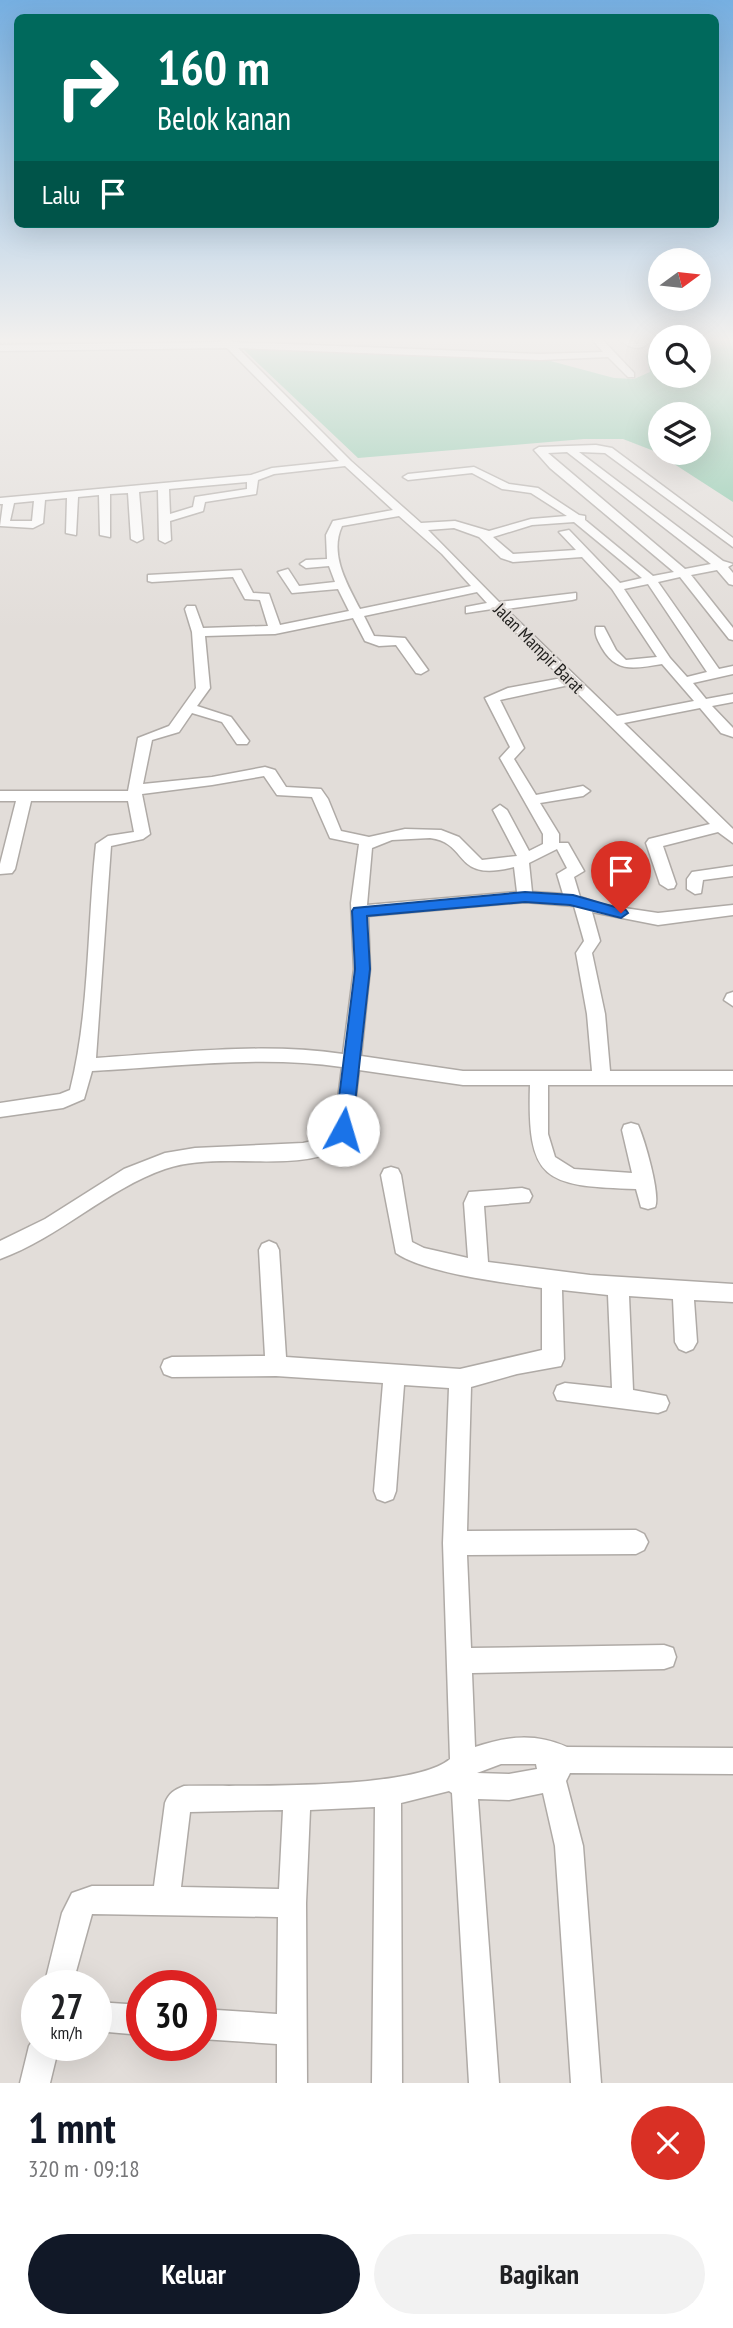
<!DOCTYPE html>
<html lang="id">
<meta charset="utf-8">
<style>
:root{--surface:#fff;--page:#f2f2f2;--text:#202124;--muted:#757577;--accent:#111827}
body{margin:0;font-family:"PT Sans Narrow",sans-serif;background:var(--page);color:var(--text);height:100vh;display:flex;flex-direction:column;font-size:26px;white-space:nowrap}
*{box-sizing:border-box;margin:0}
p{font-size:23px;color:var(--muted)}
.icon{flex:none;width:38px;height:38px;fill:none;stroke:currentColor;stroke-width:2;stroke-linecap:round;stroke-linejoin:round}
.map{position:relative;height:2083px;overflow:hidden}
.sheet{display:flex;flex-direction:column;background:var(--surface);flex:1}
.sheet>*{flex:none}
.banner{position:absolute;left:14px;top:14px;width:705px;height:214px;border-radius:10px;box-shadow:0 7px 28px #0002;background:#00695c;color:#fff;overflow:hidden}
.needle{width:46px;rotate:75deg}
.tools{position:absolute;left:648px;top:248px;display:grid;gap:14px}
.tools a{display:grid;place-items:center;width:63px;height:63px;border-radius:50%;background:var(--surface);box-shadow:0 7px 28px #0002;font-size:35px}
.speed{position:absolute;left:21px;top:1970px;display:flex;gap:14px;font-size:35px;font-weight:700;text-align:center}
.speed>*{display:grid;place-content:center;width:91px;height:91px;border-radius:50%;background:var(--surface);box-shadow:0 7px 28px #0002;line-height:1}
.speed small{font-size:18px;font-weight:400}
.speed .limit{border:10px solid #d22;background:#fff;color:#111}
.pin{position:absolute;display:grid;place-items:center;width:60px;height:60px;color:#fff;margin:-72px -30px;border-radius:50% 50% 50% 0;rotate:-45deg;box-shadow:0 0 7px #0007}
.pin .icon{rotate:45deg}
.me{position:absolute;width:77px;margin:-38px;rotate:6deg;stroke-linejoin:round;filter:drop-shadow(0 0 5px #0008)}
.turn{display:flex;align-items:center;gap:24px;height:147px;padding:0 28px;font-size:32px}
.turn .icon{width:91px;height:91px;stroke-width:2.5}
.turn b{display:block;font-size:49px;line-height:60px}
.then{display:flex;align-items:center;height:66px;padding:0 28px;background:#0003;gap:14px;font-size:26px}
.round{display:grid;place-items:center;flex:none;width:74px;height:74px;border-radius:37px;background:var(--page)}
.overview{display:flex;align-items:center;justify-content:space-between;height:119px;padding:0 28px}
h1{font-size:42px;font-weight:800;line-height:52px;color:var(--accent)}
.button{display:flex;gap:14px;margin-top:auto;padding:14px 28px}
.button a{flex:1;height:80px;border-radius:42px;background:var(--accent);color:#fff;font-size:28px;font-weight:800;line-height:80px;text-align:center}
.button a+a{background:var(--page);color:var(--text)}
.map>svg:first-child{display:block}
.green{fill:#85c7a8;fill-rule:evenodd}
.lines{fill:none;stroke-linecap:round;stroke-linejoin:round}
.minor-casing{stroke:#afaaa6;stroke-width:3}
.minor{fill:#fff;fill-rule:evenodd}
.route{fill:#1a73e8;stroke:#114b97;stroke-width:2}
.labels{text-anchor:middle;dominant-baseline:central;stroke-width:5;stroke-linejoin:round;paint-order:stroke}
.far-street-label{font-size:18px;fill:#1d1c1a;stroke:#e2ddd9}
</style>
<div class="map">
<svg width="733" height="2083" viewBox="0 0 733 2083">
<rect width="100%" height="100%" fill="#e2ddd9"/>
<path class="green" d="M 669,337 L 733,337 L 733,502 L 654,451 L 623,439 L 584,439 L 358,458 L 243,349 L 543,359 L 614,378 L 634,379 L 650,372 L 646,355 L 660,344 L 660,376 L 698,376 L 698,338 ZM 660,415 L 698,415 L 698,453 L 660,453 Z"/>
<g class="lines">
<defs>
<g id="minor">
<path d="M 218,337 L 228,337 L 233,342 L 540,354 L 603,352 L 590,337 L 600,337 L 634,373 L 634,377 L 628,377 L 608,357 L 540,360 L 238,348 L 351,461 L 421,523 L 455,521 L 489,531 L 531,519 L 567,516 L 531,493 L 502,489 L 472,473 L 408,480 L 403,477 L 408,474 L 474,467 L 509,484 L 538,488 L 579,515 L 585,516 L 585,520 L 653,576 L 674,572 L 550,468 L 534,450 L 539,447 L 596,445 L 612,448 L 733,538 L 733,547 L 605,453 L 579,452 L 723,561 L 733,564 L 728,567 L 733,573 L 733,585 L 729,584 L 717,570 L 691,575 L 733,628 L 733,640 L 729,639 L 680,577 L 658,582 L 719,669 L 733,666 L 733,674 L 693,683 L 706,699 L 733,694 L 733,702 L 712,706 L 733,728 L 733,737 L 721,733 L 700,708 L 624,723 L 733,829 L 733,843 L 718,832 L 663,846 L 676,884 L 674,888 L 668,889 L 660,884 L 646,843 L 649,839 L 710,824 L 569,685 L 500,700 L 524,748 L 514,759 L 536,795 L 583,786 L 590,791 L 583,796 L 540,803 L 559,834 L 559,843 L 568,843 L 584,871 L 574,877 L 580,897 L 604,905 L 658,913 L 733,905 L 733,915 L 658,925 L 592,912 L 600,941 L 592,953 L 605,1014 L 610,1071 L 733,1071 L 733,1085 L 548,1085 L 548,1134 L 555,1157 L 574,1169 L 632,1173 L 622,1130 L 624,1125 L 631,1123 L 638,1125 C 644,1138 661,1195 655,1207 L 648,1209 L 641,1207 L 636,1189 C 544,1186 527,1181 530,1085 L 463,1085 L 359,1070 L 352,1130 L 346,1147 C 291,1175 222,1150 165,1169 C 107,1189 60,1237 0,1259 L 0,1241 L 45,1219 L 124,1169 L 165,1153 L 195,1148 L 303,1143 L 331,1137 L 334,1130 L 342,1067 C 260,1055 174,1067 92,1071 L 84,1099 L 63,1108 L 0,1117 L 0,1103 L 60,1094 L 70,1090 C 90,1011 87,925 96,844 L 108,836 L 134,832 L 128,801 L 31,801 L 15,869 L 12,873 L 0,874 L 0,864 L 16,801 L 0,801 L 0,791 L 128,791 L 138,738 L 169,726 L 196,688 L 192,632 L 185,609 L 187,606 L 195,606 L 203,628 L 268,626 L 260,600 L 245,599 L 233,577 L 152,582 L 148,581 L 148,575 L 241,570 L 253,593 L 269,594 L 280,625 L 349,611 L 338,589 L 292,593 L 278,572 L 288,569 L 299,586 L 335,582 L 329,566 L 306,568 L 300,564 L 306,560 L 327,559 L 326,535 L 333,521 L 393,510 L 345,466 L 274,474 L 258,480 L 256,494 L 205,502 L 203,511 L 170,521 L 171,540 L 165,543 L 159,540 L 158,490 L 139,492 L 143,539 L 137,542 L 131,539 L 128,493 L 110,494 L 110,537 L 100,535 L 99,495 L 78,497 L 76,535 L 66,533 L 67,498 L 45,500 L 43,523 L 33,528 L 0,526 L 3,504 L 0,504 L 0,498 L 251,475 L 272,468 L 339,461 L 227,348 L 0,351 L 0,345 L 222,342 ZM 567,452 L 711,564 L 685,569 L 548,453 ZM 247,482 L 247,489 L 195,497 L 193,507 L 170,514 L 169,489 ZM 34,501 L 32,521 L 10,521 L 14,503 ZM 399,516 L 442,554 L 471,586 L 360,609 C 347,584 329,554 342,526 ZM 574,522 L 642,578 L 620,583 L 569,530 L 559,532 L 576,550 L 513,554 L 493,537 L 532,525 ZM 454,528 L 479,537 L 501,558 L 513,562 L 582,557 L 612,589 L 657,657 L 626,660 L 616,650 L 604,627 L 596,627 C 594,634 598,641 602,648 C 617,674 636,668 662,664 L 694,701 L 617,716 L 506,609 L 572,600 L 576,599 L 576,593 L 499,602 L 428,530 ZM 648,584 L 707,672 L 687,677 L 670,658 L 624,589 ZM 477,592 L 487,603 L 466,607 L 466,613 L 492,609 L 562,678 L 508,688 L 485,698 L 510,747 L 500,758 L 543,834 L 543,844 L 529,851 L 507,810 L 500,805 L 493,810 L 517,856 L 482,860 L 459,837 L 441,830 L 405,829 L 369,837 L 341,831 L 328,799 L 321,789 L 286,787 L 275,770 L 265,767 L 212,777 L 143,784 L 152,740 L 179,732 L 192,713 L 222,722 L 237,744 L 247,744 L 249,741 L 231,717 L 197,706 L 210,688 L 205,636 L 275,634 L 353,618 L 365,641 L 379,646 L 396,645 L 416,673 L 421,674 L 428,670 L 405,638 L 374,636 L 364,616 ZM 264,776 L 277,795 L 312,797 L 330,838 L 359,844 L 351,903 L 354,969 L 343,1054 C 262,1042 177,1053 96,1058 L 111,846 L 143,839 L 150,834 L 142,794 L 212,785 ZM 430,838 C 470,843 452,883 514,867 L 517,892 L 367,905 L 372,848 L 392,840 ZM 557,849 L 567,868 L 557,874 L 563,894 L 532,892 L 529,863 ZM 525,902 L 574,906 L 584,941 L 576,953 L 587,1014 L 592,1071 L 463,1071 L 361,1056 L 370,969 L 368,916 Z"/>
<path d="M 617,337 L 627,337 L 637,344 L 645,337 L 654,337 C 643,353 630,350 617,337 Z"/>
<polygon points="733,866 733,876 703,880 701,893 695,894 687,889 687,879 692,872"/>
<polygon points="733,992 733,1006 724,1000 727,994"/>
<path d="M 391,1167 L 398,1169 L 401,1175 L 412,1242 L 424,1248 L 468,1258 L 464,1203 L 469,1192 L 522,1188 L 529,1190 L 532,1196 L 529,1202 L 484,1206 L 488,1262 L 590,1275 L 733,1284 L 733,1302 L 694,1300 L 697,1342 L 693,1349 L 686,1352 L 679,1349 L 675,1342 L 673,1299 L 629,1296 L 633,1390 L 666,1396 L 669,1403 L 666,1410 L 658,1413 L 557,1400 L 554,1393 L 557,1386 L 565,1383 L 612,1388 L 608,1295 L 562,1290 L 564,1359 L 561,1366 L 517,1374 L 471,1387 L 467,1531 L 636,1530 L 644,1534 L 648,1542 L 644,1550 L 636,1554 L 467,1555 L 471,1648 L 664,1645 L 673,1648 L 676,1657 L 673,1666 L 664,1669 L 472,1673 L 475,1747 C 508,1736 535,1733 567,1747 L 733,1748 L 733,1774 L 570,1773 L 566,1781 L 583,1846 L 601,2083 L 571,2083 L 555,1846 L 543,1793 L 509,1800 L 478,1799 L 499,2083 L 469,2083 L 452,1793 L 449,1791 L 401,1803 L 402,2083 L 372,2083 L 375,1807 L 310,1810 L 306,1903 L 307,2083 L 277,2083 L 277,2044 L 201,2039 L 201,2009 L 277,2014 L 278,1917 L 92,1914 L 72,1986 L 44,1986 L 62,1913 L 72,1893 L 92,1886 L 154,1886 L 165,1803 C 169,1793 174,1790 184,1786 C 238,1785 413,1791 450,1759 L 443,1543 L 449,1388 L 404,1385 L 396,1491 L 393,1499 L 385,1502 L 377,1499 L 374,1491 L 383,1383 L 276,1376 L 172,1377 L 164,1374 L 161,1367 L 164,1360 L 172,1357 L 265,1356 L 259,1250 L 262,1244 L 269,1241 L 276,1244 L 279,1250 L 286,1357 L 460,1369 L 542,1350 L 542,1288 C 506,1283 424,1273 396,1253 L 381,1175 L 384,1169 ZM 501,1764 L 536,1764 L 537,1769 L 509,1774 L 477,1773 ZM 283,1810 L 279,1889 L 181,1887 L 190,1812 Z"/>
<polygon points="96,2002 142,2005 142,2035 96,2031"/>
<polygon points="37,2034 37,2046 59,2046 50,2083 20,2083 29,2046"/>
</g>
</defs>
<use href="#minor" class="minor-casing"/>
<use href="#minor" class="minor"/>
</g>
<linearGradient id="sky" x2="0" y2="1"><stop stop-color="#76afe1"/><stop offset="0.54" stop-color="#f2f0ee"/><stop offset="1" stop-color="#f2f0ee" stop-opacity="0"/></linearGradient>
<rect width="733" height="629" fill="url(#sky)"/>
<polygon class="route" points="525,892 573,895 626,910 628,913 621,918 570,905 525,902 367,916 370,969 352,1130 349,1135 337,1135 335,1130 355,969 352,911 354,908"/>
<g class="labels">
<g class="far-street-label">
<text transform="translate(539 648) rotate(45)">Jalan Mampir Barat</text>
</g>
</g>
</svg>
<div class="tools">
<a><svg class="needle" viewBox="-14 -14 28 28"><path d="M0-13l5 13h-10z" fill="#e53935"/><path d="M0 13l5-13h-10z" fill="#757577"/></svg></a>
<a><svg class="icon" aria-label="search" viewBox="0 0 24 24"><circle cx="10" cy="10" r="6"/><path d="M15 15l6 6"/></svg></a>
<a><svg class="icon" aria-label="layers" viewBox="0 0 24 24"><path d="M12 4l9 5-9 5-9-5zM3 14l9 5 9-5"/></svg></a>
</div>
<div class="speed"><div>27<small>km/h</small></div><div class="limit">30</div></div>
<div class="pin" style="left:621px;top:913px;background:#d93025"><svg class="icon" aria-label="arrive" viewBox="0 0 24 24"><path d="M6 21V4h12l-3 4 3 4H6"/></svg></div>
<svg class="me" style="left:343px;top:1130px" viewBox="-20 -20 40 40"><circle r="19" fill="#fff"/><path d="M0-13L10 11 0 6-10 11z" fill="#1a73e8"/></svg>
<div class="banner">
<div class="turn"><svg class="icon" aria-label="right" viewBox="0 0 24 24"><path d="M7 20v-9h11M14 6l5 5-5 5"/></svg><div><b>160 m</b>Belok kanan</div></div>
<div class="then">Lalu<svg class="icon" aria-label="arrive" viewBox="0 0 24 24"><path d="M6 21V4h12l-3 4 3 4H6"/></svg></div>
</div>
</div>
<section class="sheet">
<div class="overview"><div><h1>1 mnt</h1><p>320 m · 09:18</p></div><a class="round" style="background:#d93025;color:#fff"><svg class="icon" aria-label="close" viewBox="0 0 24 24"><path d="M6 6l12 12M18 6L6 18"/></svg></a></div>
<div class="button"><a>Keluar</a><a>Bagikan</a></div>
</section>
